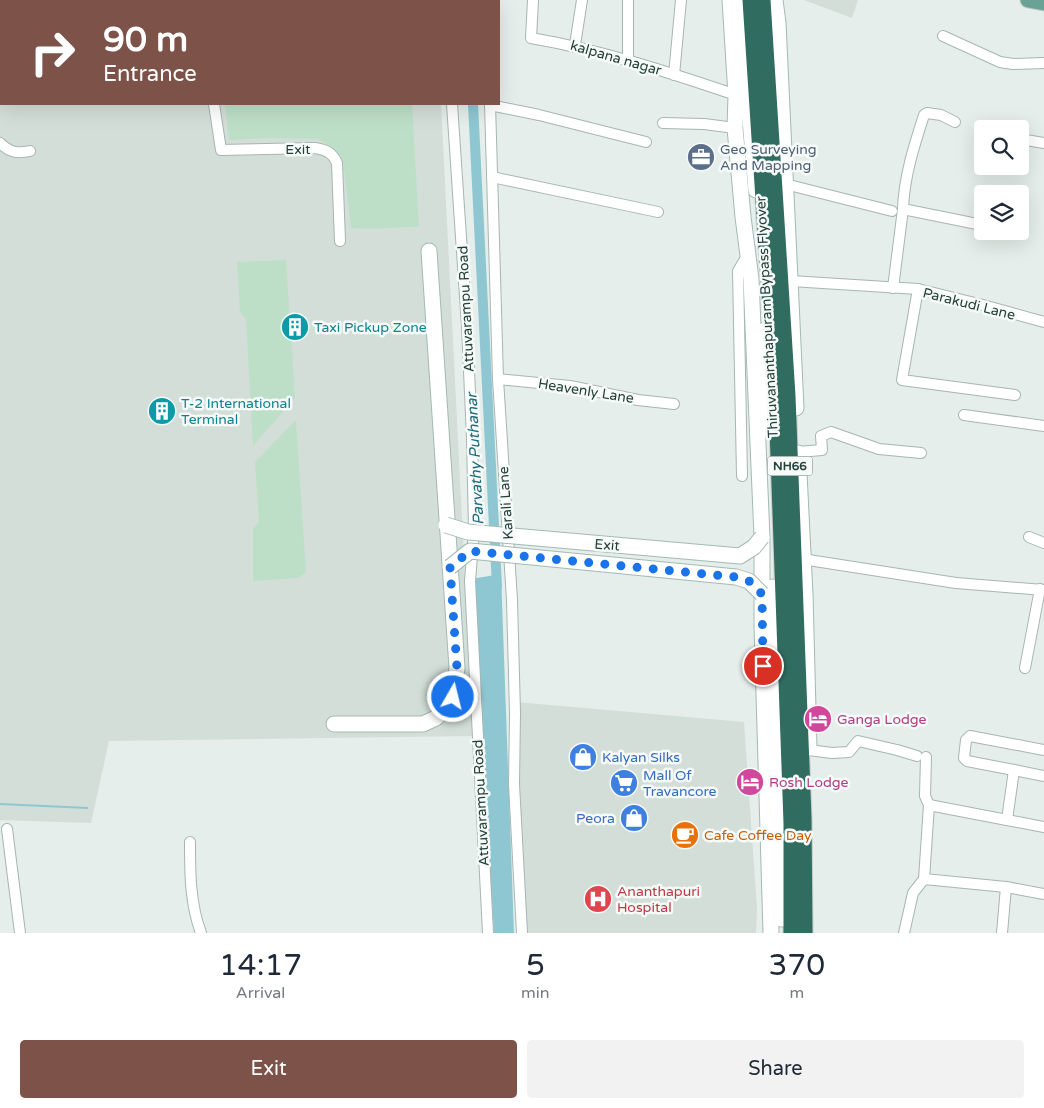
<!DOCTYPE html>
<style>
:root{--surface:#fff;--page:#f2f2f3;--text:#1f2937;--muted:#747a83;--accent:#7d5249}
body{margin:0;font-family:"Varela Round",sans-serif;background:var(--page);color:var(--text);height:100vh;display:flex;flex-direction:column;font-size:19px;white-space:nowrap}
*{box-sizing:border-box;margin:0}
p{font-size:16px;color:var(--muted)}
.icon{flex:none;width:28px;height:28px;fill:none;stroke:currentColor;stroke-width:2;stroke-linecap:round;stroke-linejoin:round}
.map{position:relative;height:933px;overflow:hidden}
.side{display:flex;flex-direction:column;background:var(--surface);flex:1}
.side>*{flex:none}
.top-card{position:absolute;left:0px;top:0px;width:500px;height:105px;box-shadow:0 5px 20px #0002;background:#7d5249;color:#fff;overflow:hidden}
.buttons{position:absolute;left:974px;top:120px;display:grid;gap:10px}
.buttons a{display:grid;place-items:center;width:55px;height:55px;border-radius:5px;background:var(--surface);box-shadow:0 5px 20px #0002;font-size:25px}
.pin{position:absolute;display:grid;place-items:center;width:42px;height:42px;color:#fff;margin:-21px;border:2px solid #fff;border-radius:50%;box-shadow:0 1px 5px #0007}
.me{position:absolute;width:55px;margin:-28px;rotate:8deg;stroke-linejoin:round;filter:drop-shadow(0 0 4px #0008)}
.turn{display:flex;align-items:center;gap:18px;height:105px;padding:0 20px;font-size:22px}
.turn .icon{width:65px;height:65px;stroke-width:2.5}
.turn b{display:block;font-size:35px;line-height:42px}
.eta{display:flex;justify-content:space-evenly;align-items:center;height:85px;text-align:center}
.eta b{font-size:30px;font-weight:600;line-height:35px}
.action{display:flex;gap:10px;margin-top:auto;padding:10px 20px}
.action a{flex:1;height:58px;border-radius:5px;background:var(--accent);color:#fff;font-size:20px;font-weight:600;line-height:58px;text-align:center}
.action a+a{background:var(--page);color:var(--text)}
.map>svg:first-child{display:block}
.built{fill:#d3ded9}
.green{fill:#bedfc7}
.water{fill:#8ec7d2}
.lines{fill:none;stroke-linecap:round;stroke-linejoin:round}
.canal{stroke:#8ec7d2;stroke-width:10}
.street-casing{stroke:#a7b6b1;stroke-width:12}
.secondary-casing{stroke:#a3bab2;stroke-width:17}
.primary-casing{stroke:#c2cac8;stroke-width:17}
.highway-casing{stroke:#c2cac8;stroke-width:17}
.street{stroke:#fff;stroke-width:10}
.secondary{stroke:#fff;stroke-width:15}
.primary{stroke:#6aa395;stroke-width:15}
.highway{stroke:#306c60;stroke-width:15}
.secondary-bridge-casing{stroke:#a3bab2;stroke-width:17;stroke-linecap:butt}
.secondary-bridge{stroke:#fff;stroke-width:15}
.route{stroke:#1a73e8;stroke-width:9;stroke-dasharray:0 16.2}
.labels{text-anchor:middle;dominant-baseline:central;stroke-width:5;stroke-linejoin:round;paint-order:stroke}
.shield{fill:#f6faf8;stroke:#637872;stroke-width:1}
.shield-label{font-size:12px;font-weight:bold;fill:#244039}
.street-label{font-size:14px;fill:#244039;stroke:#f6faf8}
.service-label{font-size:14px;fill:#4e5e75;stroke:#f6faf8;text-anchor:start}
.culture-label{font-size:14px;fill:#0d838f;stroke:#f6faf8;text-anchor:start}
.hotel-label{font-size:14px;fill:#b23c85;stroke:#f6faf8;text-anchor:start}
.shop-label{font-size:14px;fill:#366cbe;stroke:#f6faf8;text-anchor:start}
.food-label{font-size:14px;fill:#c56008;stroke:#f6faf8;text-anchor:start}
.health-label{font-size:14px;fill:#be3a42;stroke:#f6faf8;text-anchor:start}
.water-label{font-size:15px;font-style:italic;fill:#1e6b7c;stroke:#f6faf8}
</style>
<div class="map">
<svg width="1044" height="933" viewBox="0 0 1044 933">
<rect width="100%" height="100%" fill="#e5eeea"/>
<g class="built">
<polygon points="0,0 436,0 436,1 1,1 1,104 441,104 473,736 109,741 91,823 0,820"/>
<polygon points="804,0 858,0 852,18"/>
<polygon points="516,702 744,722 757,908 756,933 528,933 521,872"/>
</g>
<g class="green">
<rect x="214" y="0" width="191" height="1"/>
<path d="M 225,104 L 412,104 L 419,227 C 397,227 372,230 351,228 L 343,161 L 334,149 L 318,139 L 267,138 L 229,140 Z"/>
<polygon points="286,260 295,398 253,446 246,320 240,312 237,262"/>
<polygon points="296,420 306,572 298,578 253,581 253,528 259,522 255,462"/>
</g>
<g class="water">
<polygon points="501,574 514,933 494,933 471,579"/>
<polygon points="0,803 88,807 88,809 0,805"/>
</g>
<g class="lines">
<g class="canal">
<polyline points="465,0 465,1"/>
<polyline points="473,104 497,587"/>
</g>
<defs>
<g id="street">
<polyline points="200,0 200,1"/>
<path d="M 533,0 L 531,38 C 601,50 668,72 736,95"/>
<polyline points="448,1 448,0"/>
<polyline points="491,1 491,0"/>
<polyline points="943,36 1000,62 1013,64 1044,63"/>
<polyline points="575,45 582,0"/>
<polyline points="628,61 628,0"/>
<polyline points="0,65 1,65"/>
<polyline points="674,75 681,0"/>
<path d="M 214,104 L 221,150 L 315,148 C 326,150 332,152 337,163 L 340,241"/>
<polyline points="452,104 467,326 472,438 474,530 470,581 488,933"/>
<polyline points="490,104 498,379 512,600 515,713 514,784 522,933"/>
<polyline points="490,105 539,115 646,142"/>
<path d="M 955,122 L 941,115 L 927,113 L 924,115 C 914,146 904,177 903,209 L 982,225"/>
<polyline points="663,123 704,124 735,128"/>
<polyline points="1020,139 1044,143"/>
<path d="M 0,143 C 9,152 17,154 30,151"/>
<polyline points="492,177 658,212"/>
<polyline points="785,184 892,211"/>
<polyline points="791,281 918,289"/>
<polyline points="893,288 903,209"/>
<polyline points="498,379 570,386 638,400 674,404"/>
<polyline points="1015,395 902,380 918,289 983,305 1044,322"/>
<polyline points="964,415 1044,426"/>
<polyline points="798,452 822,450 821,436 831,432 879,449 921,453"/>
<polyline points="742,476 738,271 747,256"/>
<polyline points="1029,537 1044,543"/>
<polyline points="802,559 956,583 1044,590"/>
<polyline points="1025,668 1040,589"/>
<polyline points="809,750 832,753 849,752 858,741 897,750 917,756"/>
<polyline points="1014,770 967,761 964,758 966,740 970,736 1044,750"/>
<polyline points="1044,776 1014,770 1007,820 1044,827"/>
<polyline points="929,805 1007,820"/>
<polyline points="7,829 20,933"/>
<path d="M 190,842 C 190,874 190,903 201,933"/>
<polyline points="924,879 929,805 925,796 926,757"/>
<polyline points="904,933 913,893 924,879 1006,887 1044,894"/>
<polyline points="1002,933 1006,887"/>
</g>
<g id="secondary">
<polyline points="730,0 736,95 735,128 743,217 751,279 762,537 762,626 771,933"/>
<polyline points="740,0 756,190"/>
<polyline points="775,0 778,23 796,408"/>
<polyline points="765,330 767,429"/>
<polyline points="798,453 805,594 809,748"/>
<polyline points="772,587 780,849 781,919"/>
<polyline points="334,724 423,724 436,718 446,708 453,697 457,668 429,251"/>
</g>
<polyline id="primary" points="1028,0 1044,3"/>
<g id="highway">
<polyline points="750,0 776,399 791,823 791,933"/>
<polyline points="763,0 788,396 804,819 805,933"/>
</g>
</defs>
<use href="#street" class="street-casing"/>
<use href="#secondary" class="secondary-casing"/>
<use href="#primary" class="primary-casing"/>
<use href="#highway" class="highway-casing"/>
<use href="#street" class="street"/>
<use href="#secondary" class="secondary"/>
<use href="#primary" class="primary"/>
<use href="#highway" class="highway"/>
<defs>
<g id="secondary-bridge">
<polyline points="446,525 468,532 740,556 754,547 762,537"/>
<polyline points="450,567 470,551 736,577 749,581 762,594"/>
</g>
</defs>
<use href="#secondary-bridge" class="secondary-bridge-casing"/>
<use href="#secondary-bridge" class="secondary-bridge"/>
</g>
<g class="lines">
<polyline class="route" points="453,697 457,668 450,567 470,551 736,577 749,581 762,594 763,666"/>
</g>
<defs>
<symbol id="office-disc" viewBox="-11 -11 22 22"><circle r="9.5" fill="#5c6f8a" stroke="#f6faf8"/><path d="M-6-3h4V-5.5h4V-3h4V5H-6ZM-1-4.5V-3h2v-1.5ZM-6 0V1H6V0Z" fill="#fff"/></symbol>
<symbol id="building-disc" viewBox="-11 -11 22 22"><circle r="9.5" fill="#0f9aa8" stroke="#f6faf8"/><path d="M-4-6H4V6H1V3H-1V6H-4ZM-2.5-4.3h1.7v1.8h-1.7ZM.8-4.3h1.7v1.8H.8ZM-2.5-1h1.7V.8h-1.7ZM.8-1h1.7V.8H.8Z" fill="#fff"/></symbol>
<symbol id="hotel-disc" viewBox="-11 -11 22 22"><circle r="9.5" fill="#d1479c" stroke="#f6faf8"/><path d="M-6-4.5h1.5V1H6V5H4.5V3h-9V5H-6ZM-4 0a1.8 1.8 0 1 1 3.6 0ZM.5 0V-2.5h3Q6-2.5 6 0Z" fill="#fff"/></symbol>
<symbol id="shop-disc" viewBox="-11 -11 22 22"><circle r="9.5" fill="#3f7fe0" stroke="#f6faf8"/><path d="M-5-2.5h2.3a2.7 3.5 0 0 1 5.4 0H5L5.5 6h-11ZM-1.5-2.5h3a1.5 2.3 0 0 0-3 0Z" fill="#fff"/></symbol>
<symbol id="supermarket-disc" viewBox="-11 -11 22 22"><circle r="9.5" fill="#3f7fe0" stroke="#f6faf8"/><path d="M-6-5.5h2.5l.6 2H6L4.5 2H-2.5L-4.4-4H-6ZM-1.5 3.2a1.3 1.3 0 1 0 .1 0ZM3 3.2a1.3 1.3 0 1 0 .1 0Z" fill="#fff"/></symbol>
<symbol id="cafe-disc" viewBox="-11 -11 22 22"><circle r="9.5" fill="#e8710a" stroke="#f6faf8"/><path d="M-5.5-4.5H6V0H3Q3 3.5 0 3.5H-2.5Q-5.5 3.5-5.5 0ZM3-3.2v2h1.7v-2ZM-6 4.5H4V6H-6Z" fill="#fff"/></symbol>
<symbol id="hospital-disc" viewBox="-11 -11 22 22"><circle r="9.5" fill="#e0444e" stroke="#f6faf8"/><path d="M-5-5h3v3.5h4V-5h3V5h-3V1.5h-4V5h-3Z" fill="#fff"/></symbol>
</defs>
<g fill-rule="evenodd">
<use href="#office-disc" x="685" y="141" width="32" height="32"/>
<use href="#building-disc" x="279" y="311" width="32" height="32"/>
<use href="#building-disc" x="146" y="395" width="32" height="32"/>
<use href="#hotel-disc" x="802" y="703" width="32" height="32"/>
<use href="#shop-disc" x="567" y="741" width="32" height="32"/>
<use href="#hotel-disc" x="734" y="766" width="32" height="32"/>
<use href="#supermarket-disc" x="608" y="767" width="32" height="32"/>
<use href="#shop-disc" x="618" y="802" width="32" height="32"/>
<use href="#cafe-disc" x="669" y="819" width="32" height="32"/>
<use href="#hospital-disc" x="582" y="883" width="32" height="32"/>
</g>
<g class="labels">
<rect class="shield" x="767.5" y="456.5" width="45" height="19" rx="4"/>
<g class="shield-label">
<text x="790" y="466">NH66</text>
</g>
<g class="street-label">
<text transform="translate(616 58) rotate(16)">kalpana nagar</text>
<text x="298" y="149">Exit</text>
<text transform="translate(969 304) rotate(14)">Parakudi Lane</text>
<text transform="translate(466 309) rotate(-93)">Attuvarampu Road</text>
<text transform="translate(767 317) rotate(-93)">Thiruvananthapuram Bypass Flyover</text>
<text transform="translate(586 391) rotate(9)">Heavenly Lane</text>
<text transform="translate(506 503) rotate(-94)">Karali Lane</text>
<text transform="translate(607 545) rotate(5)">Exit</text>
<text transform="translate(481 803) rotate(-93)">Attuvarampu Road</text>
</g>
<g class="service-label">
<text x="720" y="149">Geo Surveying<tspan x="720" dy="16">And Mapping</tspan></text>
</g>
<g class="culture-label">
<text x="314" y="327">Taxi Pickup Zone</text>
<text x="181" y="403">T-2 International<tspan x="181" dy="16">Terminal</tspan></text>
</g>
<g class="hotel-label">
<text x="837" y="719">Ganga Lodge</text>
<text x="769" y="782">Rosh Lodge</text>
</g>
<g class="shop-label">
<text x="602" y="757">Kalyan Silks</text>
<text x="643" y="775">Mall Of<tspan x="643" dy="16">Travancore</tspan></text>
<text x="615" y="818" text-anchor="end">Peora</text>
</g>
<g class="food-label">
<text x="704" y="835">Cafe Coffee Day</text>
</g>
<g class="health-label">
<text x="617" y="891">Ananthapuri<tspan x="617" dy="16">Hospital</tspan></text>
</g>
<g class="water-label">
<text transform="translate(475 459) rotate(-93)">Parvathy Puthanar</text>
</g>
</g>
</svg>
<div class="buttons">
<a><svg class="icon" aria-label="search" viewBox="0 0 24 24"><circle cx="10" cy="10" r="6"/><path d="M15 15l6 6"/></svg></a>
<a><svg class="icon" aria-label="layers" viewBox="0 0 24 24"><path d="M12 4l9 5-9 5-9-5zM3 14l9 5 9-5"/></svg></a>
</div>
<div class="pin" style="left:763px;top:666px;background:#d93025"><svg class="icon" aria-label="arrive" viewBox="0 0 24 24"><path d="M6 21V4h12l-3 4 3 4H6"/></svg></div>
<svg class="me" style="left:453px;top:697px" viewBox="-20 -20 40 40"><circle r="17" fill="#1a73e8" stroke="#fff" stroke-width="3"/><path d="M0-11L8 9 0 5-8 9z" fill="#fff"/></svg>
<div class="top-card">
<div class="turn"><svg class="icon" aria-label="right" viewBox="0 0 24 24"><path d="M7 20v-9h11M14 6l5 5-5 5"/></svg><div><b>90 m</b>Entrance</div></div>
</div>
</div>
<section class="side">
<div class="eta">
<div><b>14:17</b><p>Arrival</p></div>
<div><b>5</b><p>min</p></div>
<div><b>370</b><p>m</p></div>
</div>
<div class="action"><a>Exit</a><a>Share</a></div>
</section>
